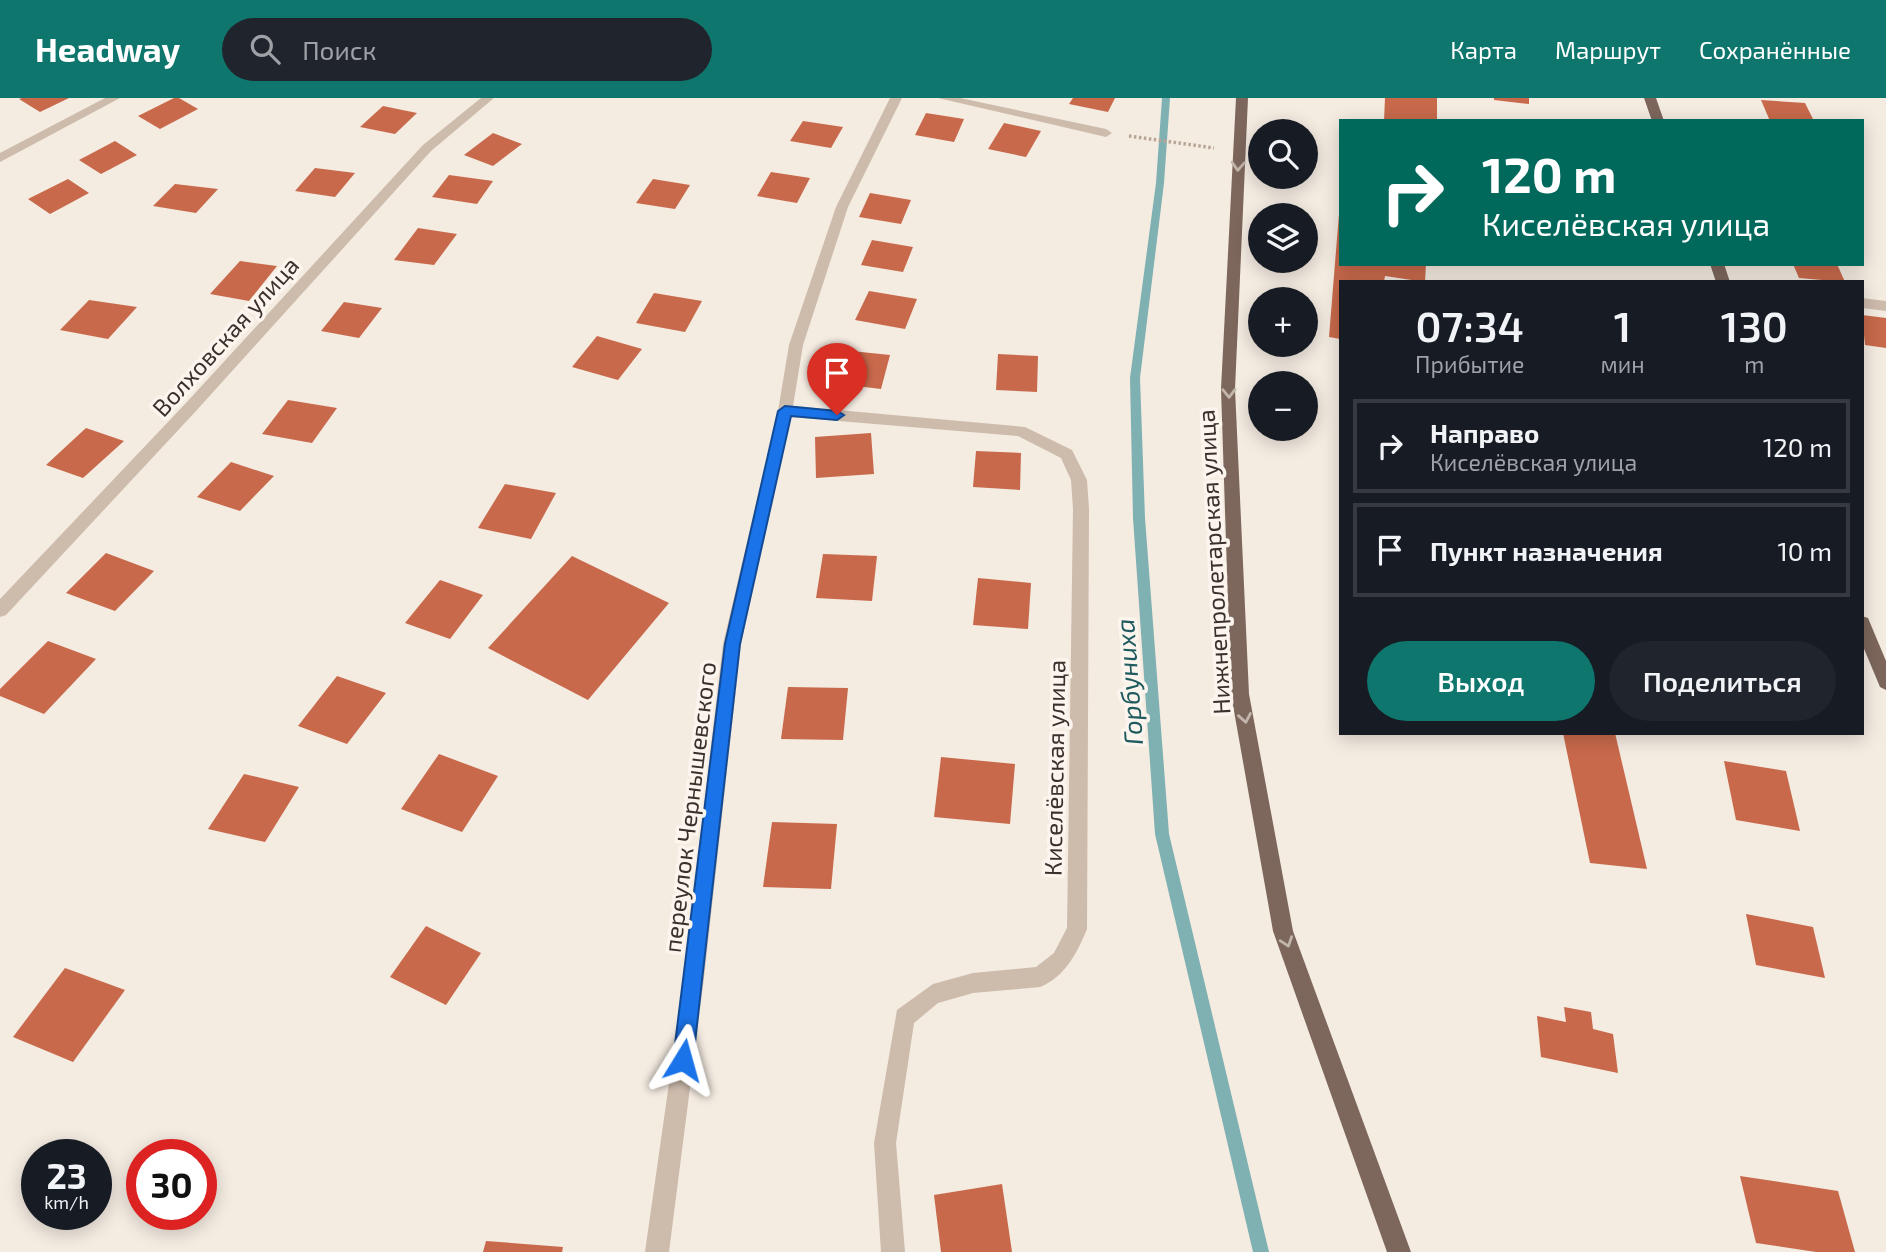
<!DOCTYPE html>
<html lang="ru">
<meta charset="utf-8">
<style>
:root{--surface:#171b24;--page:#20242c;--text:#f1f3f6;--muted:#9ea1a6;--line:#363941;--accent:#0f766e}
body{margin:0;font-family:"Exo 2",sans-serif;background:var(--page);color:var(--text);height:100vh;display:flex;flex-direction:column;font-size:26px;white-space:nowrap}
*{box-sizing:border-box;margin:0}
p{font-size:23px;color:var(--muted)}
.icon{flex:none;width:38px;height:38px;fill:none;stroke:currentColor;stroke-width:2;stroke-linecap:round;stroke-linejoin:round}
.map{position:relative;flex:1;overflow:hidden}
.details{position:absolute;left:1339px;top:182px;width:525px;height:455px;display:flex;flex-direction:column;background:var(--surface);border-radius:0px;box-shadow:0 4px 18px #0003}
.details>*{flex:none}
.top-card{position:absolute;left:1339px;top:21px;width:525px;height:147px;border-radius:0px;box-shadow:0 4px 18px #0003;background:#00695c;color:#fff;overflow:hidden}
.fabs{position:absolute;left:1248px;top:21px;display:grid;gap:14px}
.fabs a{display:grid;place-items:center;width:70px;height:70px;border-radius:50%;background:var(--surface);box-shadow:0 4px 18px #0003;font-size:35px}
.speed{position:absolute;left:21px;top:1041px;display:flex;gap:14px;font-size:35px;font-weight:700;text-align:center}
.speed>*{display:grid;place-content:center;width:91px;height:91px;border-radius:50%;background:var(--surface);box-shadow:0 4px 18px #0003;line-height:1}
.speed small{font-size:18px;font-weight:400}
.speed .limit{border:10px solid #d22;background:#fff;color:#111}
.pin{position:absolute;display:grid;place-items:center;width:60px;height:60px;color:#fff;margin:-72px -30px;border-radius:50% 50% 50% 0;rotate:-45deg;box-shadow:0 0 7px #0007}
.pin .icon{rotate:45deg}
.me{position:absolute;width:77px;margin:-38px;rotate:8deg;stroke-linejoin:round;filter:drop-shadow(0 0 5px #0008)}
.turn{display:flex;align-items:center;gap:24px;height:147px;padding:0 28px;font-size:32px}
.turn .icon{width:91px;height:91px;stroke-width:2.5}
.turn b{display:block;font-size:49px;line-height:60px}
.eta{display:flex;justify-content:space-evenly;align-items:center;height:119px;text-align:center}
.eta b{font-size:42px;font-weight:600;line-height:49px}
.action{display:flex;gap:14px;margin-top:auto;padding:14px 28px}
.action a{flex:1;height:80px;border-radius:42px;background:var(--accent);color:#fff;font-size:28px;font-weight:600;line-height:80px;text-align:center}
.action a+a{background:var(--page);color:var(--text)}
ul{padding:0;list-style:none}
li{display:flex;align-items:center;gap:21px;height:94px;margin:0 14px 10px;padding:0 14px;border:4px solid var(--line);border-radius:0px}
li div{flex:1}
li b{display:block;font-size:26px}
li em{font-style:normal}
header{display:flex;align-items:center;gap:42px;box-sizing:border-box;height:98px;padding:0 35px;background:var(--accent);color:#fff}
header strong{font-size:33px}
nav{display:flex;gap:38px;margin-inline-start:auto;font-size:24px}
.search{width:490px;height:63px;background:var(--page);display:flex;align-items:center;gap:18px;box-sizing:border-box;padding:0 24px;border-radius:38px;color:var(--muted);font-size:26px}
.map>svg:first-child{display:block}
.lines{fill:none;stroke-linecap:round;stroke-linejoin:round}
.stream{fill:#7fb0b2;fill-rule:evenodd}
.building{fill:#c8694b}
.path{stroke:#b9a596;stroke-width:3.5;stroke-dasharray:2.5 2.5;stroke-linecap:butt}
.minor{fill:#cdbbac;fill-rule:evenodd}
.major{fill:#7d675c;fill-rule:evenodd}
.oneway{stroke:#c2b5ac}
.route{fill:#1a73e8;stroke:#114b97;stroke-width:2}
.labels{text-anchor:middle;dominant-baseline:central;stroke-width:7;stroke-linejoin:round;paint-order:stroke}
.street-label{font-size:24px;fill:#3b302b;stroke:#fbf5ee}
.water-label{font-size:26px;font-style:italic;fill:#1f5a5e;stroke:#fbf5ee}
</style>
<header>
<strong>Headway</strong>
<div class="search"><svg class="icon" aria-label="search" viewBox="0 0 24 24"><circle cx="10" cy="10" r="6"/><path d="M15 15l6 6"/></svg>Поиск</div>
<nav><a>Карта</a><a>Маршрут</a><a>Сохранённые</a></nav>
</header>
<div class="map">
<svg width="1886" height="1154" viewBox="0 0 1886 1154">
<rect width="100%" height="100%" fill="#f4ebe1"/>
<g class="lines">
<polygon class="stream" points="1162,0 1170,0 1164,85 1140,280 1145,420 1169,736 1269,1154 1253,1154 1155,736 1133,420 1130,280 1156,85"/>
</g>
<g class="building">
<polygon points="22,0 69,0 40,14 19,1"/>
<polygon points="174,0 179,0 198,11 160,31 138,18"/>
<polygon points="1073,0 1115,0 1108,14 1069,6"/>
<polygon points="1385,0 1437,0 1437,23 1384,23"/>
<polygon points="1494,0 1529,0 1529,6 1494,2"/>
<polygon points="1761,2 1805,5 1814,23 1770,23"/>
<polygon points="383,8 417,15 395,36 360,29"/>
<polygon points="926,15 964,21 954,44 915,37"/>
<polygon points="803,23 843,29 831,50 790,43"/>
<polygon points="1004,25 1041,33 1026,59 988,51"/>
<polygon points="493,35 522,46 493,68 464,57"/>
<polygon points="115,43 137,57 101,76 79,62"/>
<polygon points="315,70 355,75 335,99 295,93"/>
<polygon points="771,74 810,80 797,105 757,98"/>
<polygon points="449,77 493,83 477,106 432,99"/>
<polygon points="68,81 89,95 50,116 28,101"/>
<polygon points="653,81 690,87 675,111 636,105"/>
<polygon points="175,86 218,91 196,115 153,108"/>
<polygon points="870,95 911,102 901,126 859,119"/>
<polygon points="1339,116 1340,166 1426,166 1425,184 1385,178 1384,184 1340,184 1340,241 1329,239"/>
<polygon points="418,130 457,136 434,167 394,162"/>
<polygon points="872,142 913,149 903,174 861,167"/>
<polygon points="240,163 277,168 249,203 210,196"/>
<polygon points="1793,166 1837,166 1845,184 1799,180"/>
<polygon points="869,193 917,201 905,231 855,222"/>
<polygon points="654,195 702,203 685,234 636,225"/>
<polygon points="89,202 137,209 108,241 60,232"/>
<polygon points="344,204 382,210 359,240 321,233"/>
<polygon points="1862,217 1886,220 1886,250 1865,247"/>
<polygon points="597,238 642,251 618,282 572,269"/>
<polygon points="842,252 890,257 881,291 831,285"/>
<polygon points="998,256 1038,258 1037,294 996,292"/>
<polygon points="288,302 337,310 312,345 262,336"/>
<polygon points="86,330 124,343 83,380 46,367"/>
<polygon points="871,335 874,376 816,380 815,339"/>
<polygon points="976,353 1021,355 1020,392 973,389"/>
<polygon points="231,364 274,378 240,413 197,399"/>
<polygon points="505,386 556,395 531,441 478,430"/>
<polygon points="106,455 154,473 115,513 66,495"/>
<polygon points="823,456 877,458 872,503 816,500"/>
<polygon points="572,458 669,505 588,602 488,550"/>
<polygon points="978,480 1031,485 1028,531 973,527"/>
<polygon points="440,482 483,497 450,541 405,525"/>
<polygon points="48,543 96,561 44,616 0,598 0,591"/>
<polygon points="337,578 386,595 347,646 298,628"/>
<polygon points="788,589 848,590 843,642 781,641"/>
<polygon points="1563,635 1615,635 1647,771 1590,765"/>
<polygon points="439,656 498,678 462,734 401,711"/>
<polygon points="941,659 1015,666 1010,726 934,719"/>
<polygon points="1724,663 1786,673 1800,733 1736,722"/>
<polygon points="244,676 299,689 265,744 208,731"/>
<polygon points="772,724 837,726 831,791 763,789"/>
<polygon points="1746,816 1813,829 1825,880 1756,867"/>
<polygon points="426,828 481,855 446,907 390,879"/>
<polygon points="65,870 125,892 73,964 13,939"/>
<polygon points="1564,909 1591,914 1593,931 1613,936 1618,975 1541,959 1537,918 1566,924"/>
<polygon points="1740,1078 1838,1093 1855,1154 1816,1154 1756,1145"/>
<polygon points="1002,1086 1012,1154 941,1154 934,1097"/>
<polygon points="486,1143 563,1149 562,1154 483,1154"/>
</g>
<g class="lines">
<polyline class="path" points="1129,38 1214,50"/>
<g class="minor">
<polygon points="105,0 120,0 0,64 0,55"/>
<polygon points="481,0 494,0 431,53 196,313 6,517 0,519 0,501 186,305 423,47"/>
<path d="M 890,0 L 902,0 L 848,109 L 803,247 L 793,308 L 1025,329 L 1072,352 L 1087,382 L 1089,411 L 1087,831 C 1077,855 1065,879 1040,889 L 973,895 L 938,905 L 914,925 L 896,1045 L 905,1154 L 881,1154 L 874,1045 L 897,912 L 933,886 L 973,875 L 1036,869 L 1054,855 L 1067,830 L 1073,411 L 1071,382 L 1061,360 L 1018,338 L 791,319 L 741,546 L 704,880 L 669,1154 L 645,1154 L 684,880 L 723,546 L 778,313 L 789,247 L 836,109 Z"/>
<polygon points="938,0 960,0 1106,31 1112,35 1106,39"/>
<polygon points="1862,200 1886,203 1886,213 1862,210"/>
</g>
<g class="major">
<polygon points="1236,0 1248,0 1235,291 1249,596 1293,833 1411,1154 1387,1154 1273,833 1231,596 1221,291"/>
<polygon points="1644,0 1656,0 1664,23 1652,23"/>
<polygon points="1710,166 1724,166 1730,184 1716,184"/>
<polygon points="1862,518 1868,520 1886,563 1886,592 1880,589 1862,546"/>
</g>
</g>
<defs><path id="oneway-chevron" d="M-2-3.5L2.5 0L-2 3.5" fill="none" stroke-width="1.6" stroke-linecap="round" stroke-linejoin="round" transform="scale(1.75)"/></defs>
<g class="oneway">
<use href="#oneway-chevron" transform="translate(1238 68) rotate(93)"/>
<use href="#oneway-chevron" transform="translate(1229 295) rotate(89)"/>
<use href="#oneway-chevron" transform="translate(1245 620) rotate(80)"/>
<use href="#oneway-chevron" transform="translate(1287 844) rotate(71)"/>
</g>
<polygon class="route" points="785,308 837,313 844,317 837,322 791,318 740,546 693,962 690,969 683,972 676,969 673,962 725,546 778,313"/>
<g class="labels">
<g class="street-label">
<text transform="translate(225 238) rotate(-48)">Волховская улица</text>
<text transform="translate(1213 464) rotate(-93)">Нижнепролетарская улица</text>
<text transform="translate(1054 670) rotate(-89)">Киселёвская улица</text>
<text transform="translate(689 709) rotate(-83)">переулок Чернышевского</text>
</g>
<g class="water-label">
<text transform="translate(1128 584) rotate(-94)">Горбуниха</text>
</g>
</g>
</svg>
<div class="fabs">
<a><svg class="icon" aria-label="search" viewBox="0 0 24 24"><circle cx="10" cy="10" r="6"/><path d="M15 15l6 6"/></svg></a>
<a><svg class="icon" aria-label="layers" viewBox="0 0 24 24"><path d="M12 4l9 5-9 5-9-5zM3 14l9 5 9-5"/></svg></a>
<a>+</a>
<a>−</a>
</div>
<div class="speed"><div>23<small>km/h</small></div><div class="limit">30</div></div>
<div class="pin" style="left:837px;top:317px;background:#d93025"><svg class="icon" aria-label="arrive" viewBox="0 0 24 24"><path d="M6 21V4h12l-3 4 3 4H6"/></svg></div>
<svg class="me" style="left:683px;top:962px" viewBox="-20 -20 40 40"><path d="M0-17L14 15 0 8-14 15z" fill="#1a73e8" stroke="#fff" stroke-width="4"/></svg>
<div class="top-card">
<div class="turn"><svg class="icon" aria-label="right" viewBox="0 0 24 24"><path d="M7 20v-9h11M14 6l5 5-5 5"/></svg><div><b>120 m</b>Киселёвская улица</div></div>
</div>
<section class="details">
<div class="eta">
<div><b>07:34</b><p>Прибытие</p></div>
<div><b>1</b><p>мин</p></div>
<div><b>130</b><p>m</p></div>
</div>
<ul>
<li><svg class="icon" aria-label="right" viewBox="0 0 24 24"><path d="M7 20v-9h11M14 6l5 5-5 5"/></svg><div><b>Направо</b><p>Киселёвская улица</p></div><em>120 m</em></li>
<li><svg class="icon" aria-label="arrive" viewBox="0 0 24 24"><path d="M6 21V4h12l-3 4 3 4H6"/></svg><div><b>Пункт назначения</b></div><em>10 m</em></li>
</ul>
<div class="action"><a>Выход</a><a>Поделиться</a></div>
</section>
</div>
